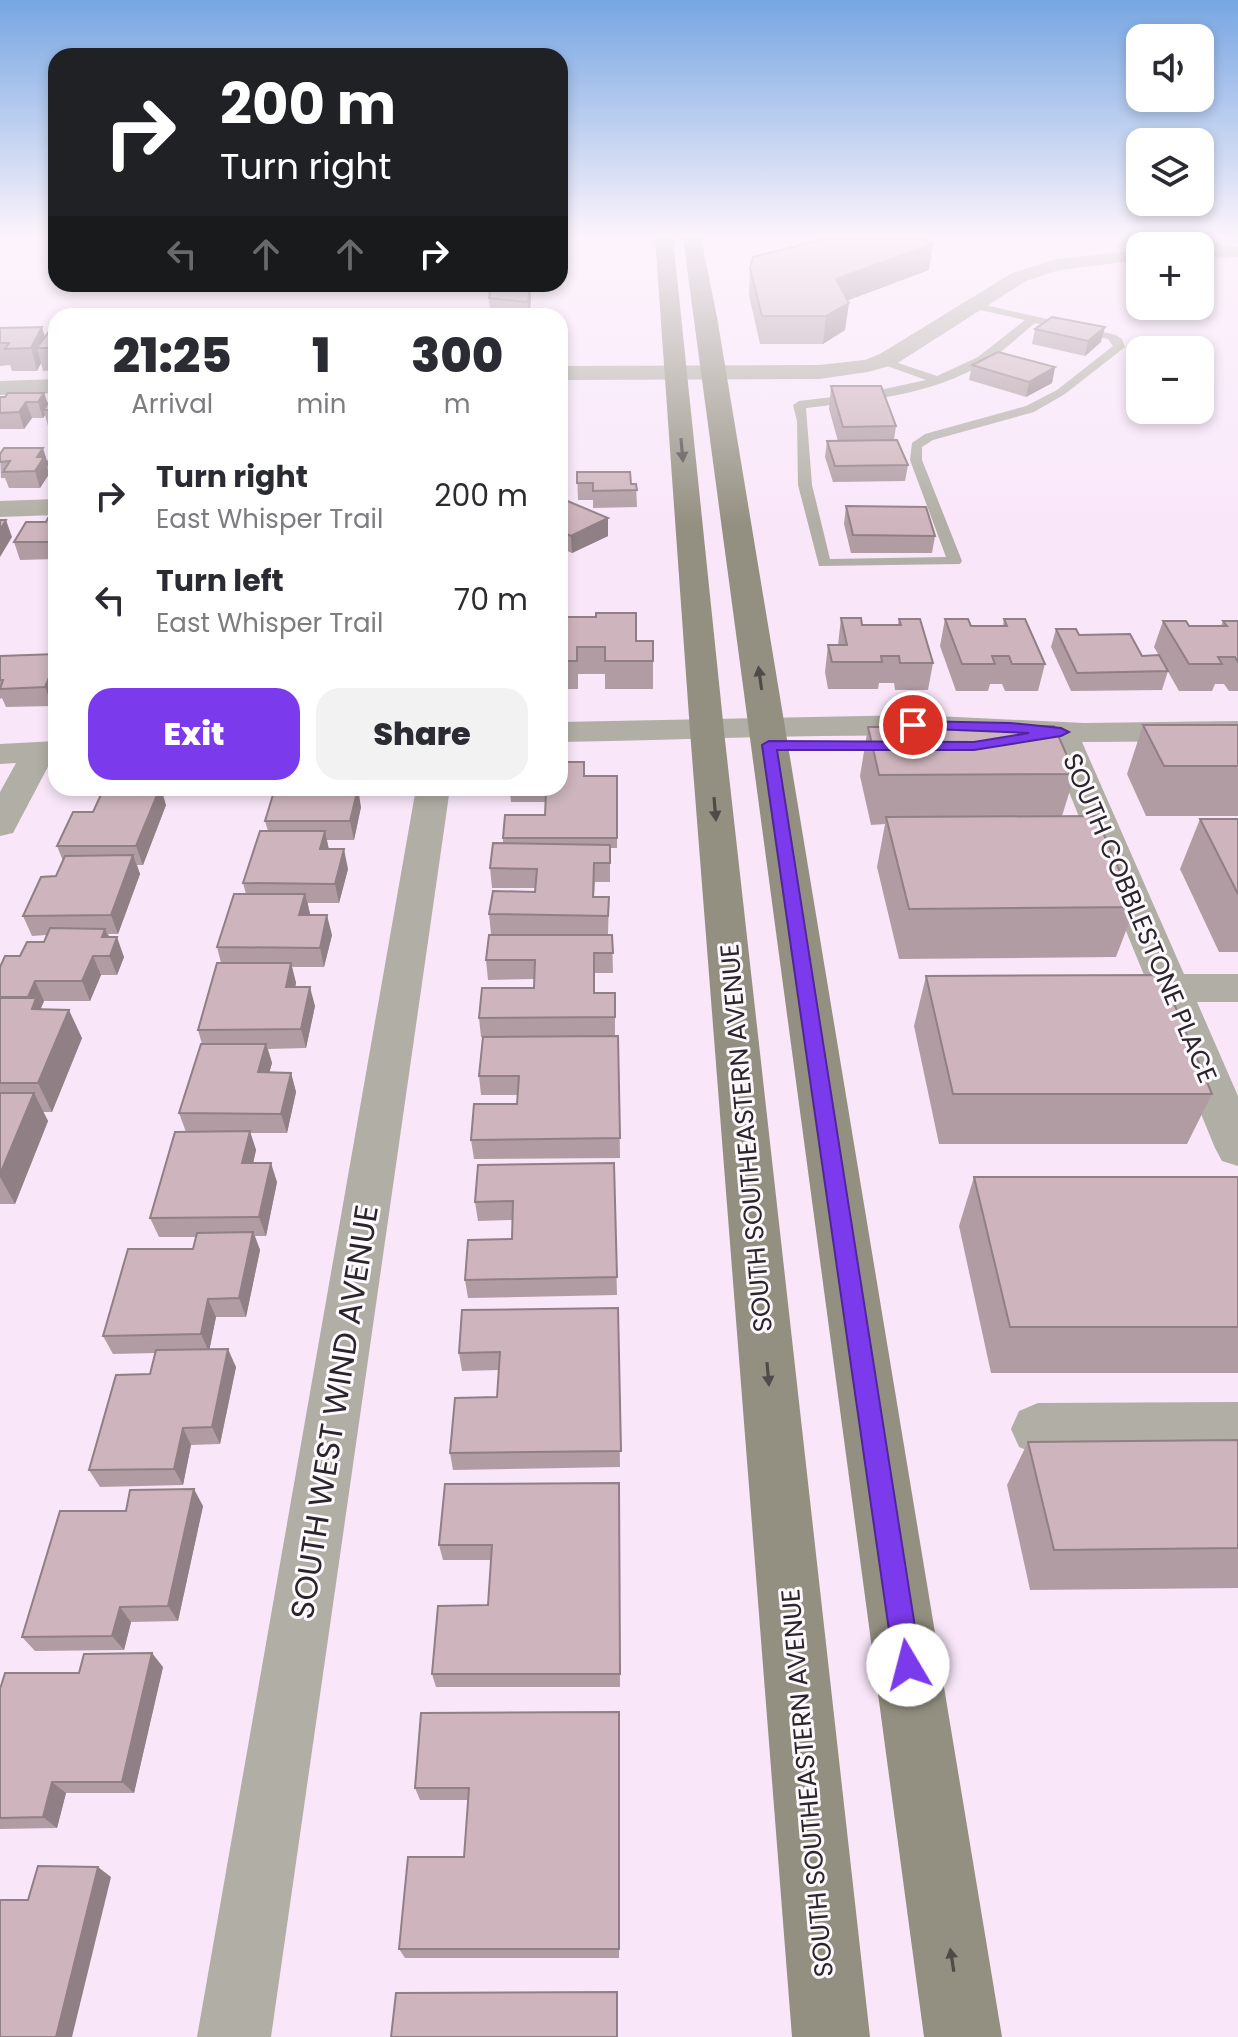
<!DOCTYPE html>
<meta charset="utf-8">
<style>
:root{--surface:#fff;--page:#f2f2f3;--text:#2b2b33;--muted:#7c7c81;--accent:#7c3aed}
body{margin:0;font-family:Poppins,sans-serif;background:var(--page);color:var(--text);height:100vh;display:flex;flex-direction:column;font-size:30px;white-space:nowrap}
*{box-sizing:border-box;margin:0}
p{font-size:26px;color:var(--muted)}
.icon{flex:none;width:44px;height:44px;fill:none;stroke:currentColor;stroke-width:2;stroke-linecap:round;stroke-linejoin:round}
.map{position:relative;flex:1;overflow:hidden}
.drawer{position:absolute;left:48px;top:308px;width:520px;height:488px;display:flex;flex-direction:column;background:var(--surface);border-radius:24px;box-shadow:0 4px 12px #0003}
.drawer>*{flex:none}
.top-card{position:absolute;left:48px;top:48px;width:520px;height:244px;border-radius:24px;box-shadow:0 4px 12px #0003;background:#202124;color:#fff;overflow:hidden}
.tools{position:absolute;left:1126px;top:24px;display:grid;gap:16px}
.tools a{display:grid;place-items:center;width:88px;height:88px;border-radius:16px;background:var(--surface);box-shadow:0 4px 12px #0003;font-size:40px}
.pin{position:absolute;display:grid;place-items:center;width:68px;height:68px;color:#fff;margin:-34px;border:4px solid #fff;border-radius:50%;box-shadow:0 2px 8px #0007}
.me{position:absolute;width:88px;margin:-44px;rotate:352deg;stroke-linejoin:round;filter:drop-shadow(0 0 6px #0008)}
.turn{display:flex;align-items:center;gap:28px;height:168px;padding:0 40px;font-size:36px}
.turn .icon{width:104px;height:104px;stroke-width:2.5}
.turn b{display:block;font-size:56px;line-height:68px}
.lanes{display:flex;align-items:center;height:76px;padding:0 40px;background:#0003;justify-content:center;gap:40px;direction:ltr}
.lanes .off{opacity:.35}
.eta{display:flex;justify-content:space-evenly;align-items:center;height:136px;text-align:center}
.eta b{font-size:48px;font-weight:800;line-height:56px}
.button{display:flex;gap:16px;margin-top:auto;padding:16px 40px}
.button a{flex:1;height:92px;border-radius:24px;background:var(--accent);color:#fff;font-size:32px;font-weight:800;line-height:92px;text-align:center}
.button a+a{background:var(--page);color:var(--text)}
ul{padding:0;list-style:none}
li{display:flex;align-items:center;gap:24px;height:104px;padding:0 40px}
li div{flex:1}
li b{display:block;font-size:30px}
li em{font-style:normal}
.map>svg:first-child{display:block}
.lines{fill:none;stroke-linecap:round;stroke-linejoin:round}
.service{fill:#b1aea5;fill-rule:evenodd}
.minor{fill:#b1aea5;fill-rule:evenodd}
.secondary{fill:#949081;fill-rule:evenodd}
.wall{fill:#b19ca3}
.shaded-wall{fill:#907f84}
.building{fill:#ceb5bd;stroke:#907f84;stroke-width:2}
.oneway{fill:#504a49}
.route{fill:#7c3aed;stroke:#51269a;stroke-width:2}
.labels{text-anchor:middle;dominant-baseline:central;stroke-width:6;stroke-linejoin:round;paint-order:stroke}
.street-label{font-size:26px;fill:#2b252b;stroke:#fdf9fd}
.near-street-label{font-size:32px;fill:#2b252b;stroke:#fdf9fd}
</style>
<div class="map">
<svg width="1238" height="2037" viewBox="0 0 1238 2037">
<rect width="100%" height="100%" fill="#f9e7f9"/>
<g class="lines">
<g class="service">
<polygon points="1205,238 1215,238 1229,253 1221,255"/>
<path d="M 972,302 L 1116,335 L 1122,339 L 1125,347 L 1065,394 L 1034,412 L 933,440 L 922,447 L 922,460 L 962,561 L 960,564 L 819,566 L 798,485 L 797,421 L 793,405 L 799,401 L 866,393 L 926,380 L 879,363 L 877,361 L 883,358 L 937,376 L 978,357 L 1025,320 L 968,307 L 968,303 ZM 1035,323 L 1108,339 L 1113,346 L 1057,390 L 1026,406 L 925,434 L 912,443 L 910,460 L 946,557 L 830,559 L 812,485 L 806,408 C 866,401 933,395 986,362 C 1004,351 1019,336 1035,323 Z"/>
</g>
<g class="minor">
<polygon points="1238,247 1238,257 1200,258 1200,248"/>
<polygon points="1140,250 1140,260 1059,270 1026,281 896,364 868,372 819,379 560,380 560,366 819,365 865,360 880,354 1012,273 1057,259"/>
<polygon points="56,379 56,393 0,395 0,381"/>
<polygon points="56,499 56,515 0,517 0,501"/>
<path d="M 915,715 L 1084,723 L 1238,721 L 1238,741 L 1082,742 L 1184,974 L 1238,974 L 1238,1002 L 1197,1002 L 1238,1096 L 1238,1166 L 1222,1161 L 1215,1148 L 1048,741 C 886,729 723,740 560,742 L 560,722 Z"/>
<polygon points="56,741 56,761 51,761 13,833 0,836 0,792 16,763 0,764 0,744"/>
<polygon points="416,788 450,788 271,2037 197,2037"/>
<polygon points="1238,1402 1238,1454 1038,1455 1019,1447 1011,1429 1019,1411 1038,1403"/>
</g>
<g class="secondary">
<polygon points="655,238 673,238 724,731 870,2037 792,2037 690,731"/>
<polygon points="683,238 701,238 717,317 1002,2037 924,2037"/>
</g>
</g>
<g class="wall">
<polygon points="750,268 929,270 847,300 845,330 823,344 760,344 749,295"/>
<polygon points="530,285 531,299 529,316 490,312 489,298"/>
<polygon points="56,326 56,370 43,371 41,363 37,371 12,371 10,365 0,366 0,328 45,337"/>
<polygon points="1035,329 1101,342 1085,356 1032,344"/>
<polygon points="972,365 1055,367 1052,383 1026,397 969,380"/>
<polygon points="831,386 896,426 894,440 908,465 905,481 833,482 825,457 827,441 838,441 829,409"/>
<polygon points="44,393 48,404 56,395 56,426 48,426 45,415 43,418 32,418 24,429 0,429 0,397"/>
<polygon points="56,451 56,481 51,481 49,474 40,488 9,488 5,478 1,478 0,454 47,462"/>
<polygon points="577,472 636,484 637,507 593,508 593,500 578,500"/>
<polygon points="560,502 608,518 608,536 572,553 560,548"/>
<polygon points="846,506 935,536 932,553 851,553 844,524"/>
<polygon points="56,518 56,559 20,560 14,542 46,522"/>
<polygon points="560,617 636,641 653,661 653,689 605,689 605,674 578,674 578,689 560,689"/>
<polygon points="841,618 862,625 898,625 899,619 933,663 928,690 895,690 894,683 879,683 878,689 828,689 825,672 828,645 838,645"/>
<polygon points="945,619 971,626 1003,626 1004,619 1045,664 1038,691 1005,691 1002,684 990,684 988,691 956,691 940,646"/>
<polygon points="1163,621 1189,626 1221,626 1223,621 1238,621 1238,691 1229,691 1224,684 1215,684 1212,691 1179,691 1154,647"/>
<polygon points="1056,629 1079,635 1142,656 1168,671 1162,690 1071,691 1051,647"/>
<polygon points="56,654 56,696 52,706 6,707 2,698 0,699 0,656"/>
<polygon points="1143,725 1238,725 1238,816 1146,816 1127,774"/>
<polygon points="868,727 1075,774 1062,816 1135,907 1116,957 899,959 877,867 885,824 871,825 860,776"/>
<polygon points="584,776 617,776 617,848 610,848 610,882 595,882 594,897 609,897 608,935 612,935 613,973 594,973 594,993 615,993 615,1036 618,1036 620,1158 474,1159 471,1140 517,1104 518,1095 481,1095 479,1076 483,1037 481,1037 479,1018 534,988 534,979 488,980 486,960 577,935 491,934 489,914 535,892 535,888 492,888 490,868 503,843 503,838 545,815 546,802 511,802 510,792"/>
<polygon points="166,805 143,865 137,865 140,874 118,934 108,934 124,957 117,975 101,975 90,1001 44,1001 41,1008 82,1038 52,1112 43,1112 48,1121 15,1204 0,1204 0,967 44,942 46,935 32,936 23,916 56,876 63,861 57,846 93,812"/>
<polygon points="361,807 354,840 327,840 329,849 348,869 339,903 308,903 309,915 332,935 324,967 292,967 296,983 295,987 315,1006 306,1048 268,1049 272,1063 269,1073 291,1073 296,1092 287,1133 250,1133 256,1150 253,1163 277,1182 266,1236 255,1236 260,1250 246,1317 216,1317 209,1350 236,1367 220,1444 191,1445 183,1485 100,1487 89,1470 150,1374 155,1353 113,1354 103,1336 193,1249 196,1237 159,1237 150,1218 186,1132 179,1113 202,1044 198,1030 221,963 217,947 246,894 243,883 268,831 265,821"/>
<polygon points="1200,819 1238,819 1238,952 1219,952 1180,869"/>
<polygon points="926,976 1212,1094 1187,1144 939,1144 914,1026"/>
<polygon points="614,1163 617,1295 468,1298 465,1280 512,1239 512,1220 478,1221 475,1202"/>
<polygon points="974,1177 1238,1177 1238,1373 991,1373 959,1226"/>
<polygon points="618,1308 620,1467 453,1470 450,1453 497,1397 499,1370 462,1371 459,1353"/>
<polygon points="1238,1440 1238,1588 1030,1590 1007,1485 1028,1442"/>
<polygon points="619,1483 620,1687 436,1687 432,1674 488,1605 491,1560 443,1560 439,1545"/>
<polygon points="203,1506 178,1621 131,1622 124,1650 35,1651 22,1637 126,1511"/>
<polygon points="163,1667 134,1793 66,1793 57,1828 0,1829 0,1689 79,1673"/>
<polygon points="619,1712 619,1958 405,1958 399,1949 464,1857 468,1800 420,1800 415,1788"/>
</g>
<g class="shaded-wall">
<polygon points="933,244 929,270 833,306 836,279"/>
<polygon points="530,285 531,299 529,316 528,302"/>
<polygon points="849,303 845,330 823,344 826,316"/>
<polygon points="42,327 48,348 37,348 41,363 37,371 31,348"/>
<polygon points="1105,327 1101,342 1085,356 1088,341"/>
<polygon points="1055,367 1052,383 1026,397 1029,382"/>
<polygon points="44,393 49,408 43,410 45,415 43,418 38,402"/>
<polygon points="26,402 32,418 24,429 19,412"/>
<polygon points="43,448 48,464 46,465 49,474 40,488 35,471 37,457"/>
<polygon points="608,518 608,536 572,553 571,536"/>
<polygon points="6,520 12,537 0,557 0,530"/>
<polygon points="56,662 56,696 52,706 45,687"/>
<polygon points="160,788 161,788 166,805 143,865 136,846"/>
<polygon points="358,788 361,807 354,840 350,821"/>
<polygon points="325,831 329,851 320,849"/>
<polygon points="344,849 348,869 339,903 335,884"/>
<polygon points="133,855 140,874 118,934 111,915"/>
<polygon points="305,894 310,913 304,935 299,915"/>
<polygon points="327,915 332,935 324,967 320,948"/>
<polygon points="105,929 113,948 117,937 124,957 117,975 102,937"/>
<polygon points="93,956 101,975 90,1001 82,981"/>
<polygon points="291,963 296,983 291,1006 286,987"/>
<polygon points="35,981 44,1001 41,1008 49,1027 32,1009 33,1007 28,997"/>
<polygon points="310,987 315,1006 306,1048 301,1029"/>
<polygon points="69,1010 82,1038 52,1112 38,1083"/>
<polygon points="266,1044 272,1063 264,1092 258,1072"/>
<polygon points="291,1073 296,1092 287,1133 281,1114"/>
<polygon points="34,1093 48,1121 15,1204 0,1177 0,1174"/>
<polygon points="250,1131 256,1150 249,1182 242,1163"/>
<polygon points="271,1163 277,1182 266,1236 259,1217"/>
<polygon points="253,1232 260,1250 246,1317 239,1298"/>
<polygon points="208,1299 216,1317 209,1352 201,1334"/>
<polygon points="228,1349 236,1367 220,1444 212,1427"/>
<polygon points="183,1428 191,1445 183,1485 174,1469"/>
<polygon points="194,1489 203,1506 178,1621 168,1606"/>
<polygon points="120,1607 131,1622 124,1650 112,1636"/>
<polygon points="152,1653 163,1667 134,1793 122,1782"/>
<polygon points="52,1782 66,1793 57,1828 43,1817"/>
<polygon points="98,1867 111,1877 72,2037 56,2037"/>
</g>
<g class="building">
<polygon points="828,238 916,238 933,244 836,279 849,303 826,316 762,316 750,268 753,257"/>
<polygon points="491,285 530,285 528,302 489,298"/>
<polygon points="1052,317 1105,327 1088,341 1035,329"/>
<polygon points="53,326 56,326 56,348 37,348"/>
<polygon points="42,327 31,348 5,349 9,343 0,343 0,328"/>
<polygon points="998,352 1055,367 1029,382 972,365"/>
<polygon points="831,386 881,386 896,426 843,427"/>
<polygon points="8,393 44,393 38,402 26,402 19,412 0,413 0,397 5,397"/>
<polygon points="54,395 56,395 56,410 43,410"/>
<polygon points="897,440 908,465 835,466 827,441"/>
<polygon points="4,448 43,448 37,457 44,457 35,471 3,472 10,461 0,462 0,454"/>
<polygon points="54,451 56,451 56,464 46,465"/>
<polygon points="577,472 630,472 631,484 636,484 637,490 593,491 593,483 577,483"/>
<polygon points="565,500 608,518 571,536 560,531 560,502"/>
<polygon points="846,506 926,507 935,536 853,535"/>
<polygon points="48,518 56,518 56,542 14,542 26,522 46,522"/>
<polygon points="0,520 6,520 0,530"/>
<polygon points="596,613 636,613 636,641 653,641 653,661 605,661 605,647 577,647 577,661 560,661 560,617 596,617"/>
<polygon points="841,618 861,618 862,625 901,625 899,619 920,619 933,663 900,663 899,656 881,656 882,662 832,662 828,645 847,645"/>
<polygon points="945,619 968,619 971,626 1007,626 1004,619 1025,619 1045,664 1012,664 1009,656 992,656 995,664 962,664"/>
<polygon points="1163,621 1186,621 1189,626 1227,626 1223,621 1238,621 1238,662 1235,657 1218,657 1222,664 1189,664"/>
<polygon points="1056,629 1076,629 1079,635 1130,634 1142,656 1159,655 1168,671 1077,673"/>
<polygon points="56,654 56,662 45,687 0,689 3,680 0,680 0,656"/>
<polygon points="1143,725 1238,725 1238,766 1164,766"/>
<polygon points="1054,726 1075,774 879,775 868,727"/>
<polygon points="560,762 584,762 584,776 617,776 617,838 503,838 505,815 545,815 546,792 510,792 511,788 560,788"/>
<polygon points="104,788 160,788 136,846 57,846 73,812 93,812"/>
<polygon points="275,788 358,788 350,821 265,821"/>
<polygon points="1096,816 1135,907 909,909 886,817"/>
<polygon points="1200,819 1238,819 1238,894"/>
<polygon points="260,831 325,831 320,849 344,849 335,884 243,883"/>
<polygon points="493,843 610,845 610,863 594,863 593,897 609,897 608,916 489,914 493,891 535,892 537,869 490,868"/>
<polygon points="133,855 111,915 23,916 41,877 56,876 65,856"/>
<polygon points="234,894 305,894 299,915 327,915 320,948 217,947"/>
<polygon points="50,928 105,929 102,937 117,937 110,956 93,956 82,981 35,981 28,997 0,997 0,967 5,956 20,956 27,942 44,942"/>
<polygon points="489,935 612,935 613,953 594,953 594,993 615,993 615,1017 479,1018 482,988 534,988 535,960 486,960"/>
<polygon points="217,963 291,963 286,987 310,987 301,1029 198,1030"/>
<polygon points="1162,975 1212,1094 953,1094 926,976"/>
<polygon points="0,998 36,998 32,1009 69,1010 38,1083 0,1083"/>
<polygon points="618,1036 620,1138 471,1140 474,1104 517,1104 519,1076 479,1076 483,1037"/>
<polygon points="201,1044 266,1044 258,1072 291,1073 281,1114 179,1113"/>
<polygon points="0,1093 34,1093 0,1174"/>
<polygon points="250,1131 242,1163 271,1163 259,1217 150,1218 175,1132"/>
<polygon points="614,1163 617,1277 465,1280 468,1240 512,1239 513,1201 475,1202 478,1165"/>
<polygon points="974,1177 1238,1177 1238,1327 1010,1327"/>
<polygon points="253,1232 239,1298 208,1299 201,1334 103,1336 128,1249 193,1249 197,1233"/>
<polygon points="618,1308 621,1451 450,1453 455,1398 497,1397 500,1352 459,1353 462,1310"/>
<polygon points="228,1349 212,1427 183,1428 174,1469 89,1470 116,1375 150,1374 156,1350"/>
<polygon points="1238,1440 1238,1548 1054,1550 1028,1442"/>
<polygon points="619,1483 620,1674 432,1674 438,1606 488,1605 492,1545 439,1545 445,1484"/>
<polygon points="194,1489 168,1606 120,1607 112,1636 22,1637 60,1511 126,1511 130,1490"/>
<polygon points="152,1653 122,1782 52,1782 43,1817 0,1818 0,1689 5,1673 79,1673 84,1654"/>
<polygon points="619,1712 619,1949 399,1949 408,1857 464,1857 469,1788 415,1788 421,1713"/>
<polygon points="38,1866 98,1867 56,2037 0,2037 0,1900 28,1900"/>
<polygon points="617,1992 617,2037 391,2037 396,1993"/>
</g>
<defs><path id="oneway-solid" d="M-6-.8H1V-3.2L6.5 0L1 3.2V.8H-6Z" transform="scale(2)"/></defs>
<g class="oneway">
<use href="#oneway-solid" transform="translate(682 450) rotate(85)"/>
<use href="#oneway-solid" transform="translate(760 678) rotate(-98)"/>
<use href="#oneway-solid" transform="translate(715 809) rotate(85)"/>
<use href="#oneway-solid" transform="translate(768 1374) rotate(85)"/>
<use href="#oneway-solid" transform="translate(952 1960) rotate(-99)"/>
</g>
<linearGradient id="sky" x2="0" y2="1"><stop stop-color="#77a6e2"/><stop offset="0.45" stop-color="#fcf4fc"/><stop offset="1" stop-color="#fcf4fc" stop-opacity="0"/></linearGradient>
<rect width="1238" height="524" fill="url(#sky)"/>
<polygon class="route" points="913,721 1010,723 1061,728 1069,732 1061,736 974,750 777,750 921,1665 917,1674 908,1678 898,1674 894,1665 762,745 769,741 974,742 1029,733 908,728 908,722"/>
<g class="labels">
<g class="street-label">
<text transform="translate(1140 918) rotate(67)">SOUTH COBBLESTONE PLACE</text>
<text transform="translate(746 1138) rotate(-95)">SOUTH SOUTHEASTERN AVENUE</text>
<text transform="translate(807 1783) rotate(-95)">SOUTH SOUTHEASTERN AVENUE</text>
</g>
<g class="near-street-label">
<text transform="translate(334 1412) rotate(-81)">SOUTH WEST WIND AVENUE</text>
</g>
</g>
</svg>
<div class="tools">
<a><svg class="icon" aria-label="sound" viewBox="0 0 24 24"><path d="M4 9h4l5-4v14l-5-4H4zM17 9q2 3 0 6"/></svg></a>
<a><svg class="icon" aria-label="layers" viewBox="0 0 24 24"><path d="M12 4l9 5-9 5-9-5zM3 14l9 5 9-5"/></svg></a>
<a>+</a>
<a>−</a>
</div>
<div class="pin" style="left:913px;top:725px;background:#d93025"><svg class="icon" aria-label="arrive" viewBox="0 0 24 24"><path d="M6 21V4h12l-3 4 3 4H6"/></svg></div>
<svg class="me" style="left:908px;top:1665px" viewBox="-20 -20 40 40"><circle r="19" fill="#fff"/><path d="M0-13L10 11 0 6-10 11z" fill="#7c3aed"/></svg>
<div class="top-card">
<div class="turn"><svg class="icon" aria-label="right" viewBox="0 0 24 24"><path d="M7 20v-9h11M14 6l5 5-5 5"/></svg><div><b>200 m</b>Turn right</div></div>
<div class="lanes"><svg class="icon off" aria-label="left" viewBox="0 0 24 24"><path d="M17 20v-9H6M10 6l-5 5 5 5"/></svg><svg class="icon off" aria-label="ahead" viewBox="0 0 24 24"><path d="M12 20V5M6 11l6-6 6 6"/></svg><svg class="icon off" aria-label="ahead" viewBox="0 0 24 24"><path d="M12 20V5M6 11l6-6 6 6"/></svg><svg class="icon" aria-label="right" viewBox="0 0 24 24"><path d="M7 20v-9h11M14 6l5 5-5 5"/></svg></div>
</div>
<section class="drawer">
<div class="eta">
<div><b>21:25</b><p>Arrival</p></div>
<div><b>1</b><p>min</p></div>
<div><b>300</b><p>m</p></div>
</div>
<ul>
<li><svg class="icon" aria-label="right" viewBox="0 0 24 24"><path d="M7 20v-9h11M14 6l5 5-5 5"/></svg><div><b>Turn right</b><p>East Whisper Trail</p></div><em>200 m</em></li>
<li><svg class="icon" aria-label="left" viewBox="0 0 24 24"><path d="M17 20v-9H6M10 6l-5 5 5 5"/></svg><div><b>Turn left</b><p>East Whisper Trail</p></div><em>70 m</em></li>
</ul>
<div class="button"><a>Exit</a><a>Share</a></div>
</section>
</div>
